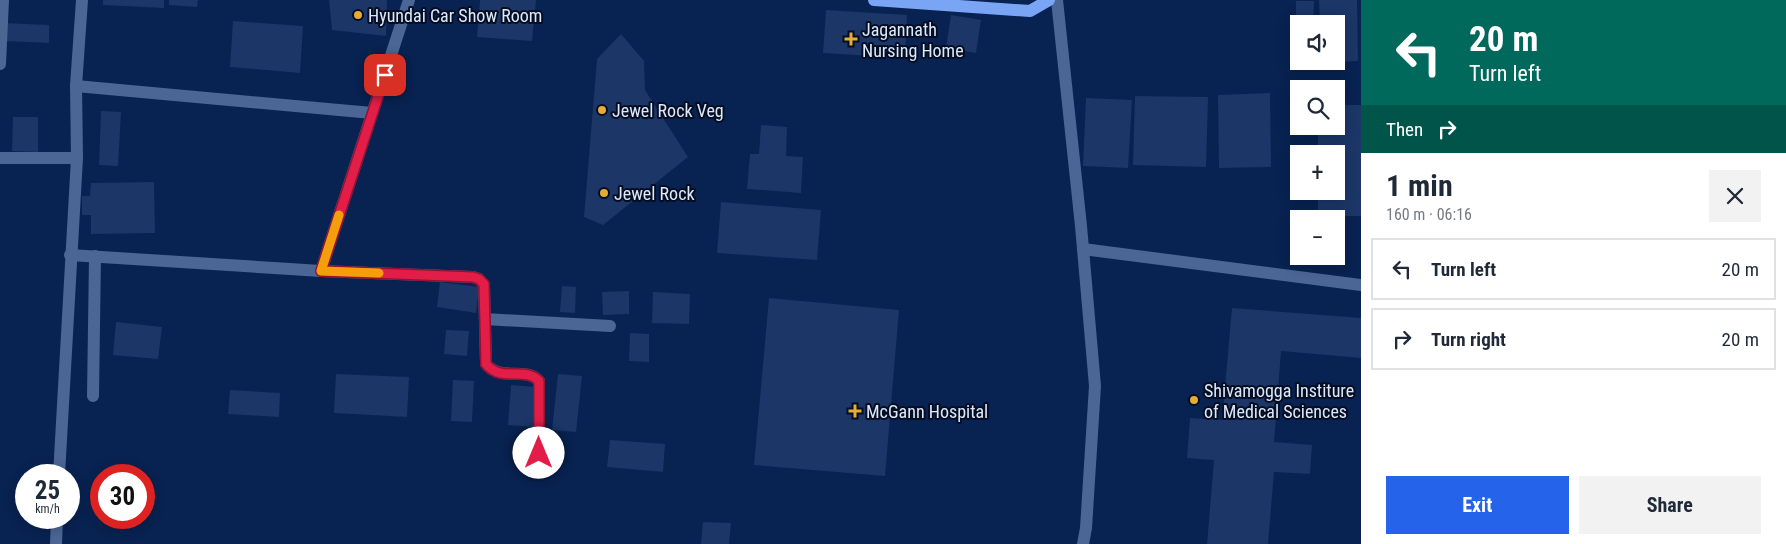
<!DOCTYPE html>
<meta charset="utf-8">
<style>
:root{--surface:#fff;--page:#f2f2f3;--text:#1f2937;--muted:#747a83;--line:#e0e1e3;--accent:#2563eb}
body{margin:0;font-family:"Roboto Condensed",sans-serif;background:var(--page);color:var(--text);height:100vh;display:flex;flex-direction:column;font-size:19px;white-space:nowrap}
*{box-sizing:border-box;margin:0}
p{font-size:16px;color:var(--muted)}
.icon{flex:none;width:28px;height:28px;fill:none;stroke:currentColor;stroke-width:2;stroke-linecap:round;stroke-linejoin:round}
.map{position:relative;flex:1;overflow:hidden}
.sheet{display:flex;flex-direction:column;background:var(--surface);width:425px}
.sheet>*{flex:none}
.banner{background:#00695c;color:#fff;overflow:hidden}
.buttons{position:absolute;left:1290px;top:15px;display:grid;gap:10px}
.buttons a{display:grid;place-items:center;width:55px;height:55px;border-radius:0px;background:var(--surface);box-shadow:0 2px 12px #0003;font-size:25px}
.speed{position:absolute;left:15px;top:464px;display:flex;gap:10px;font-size:25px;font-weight:700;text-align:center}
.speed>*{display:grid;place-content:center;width:65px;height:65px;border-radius:50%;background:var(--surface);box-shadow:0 2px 12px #0003;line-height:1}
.speed small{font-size:12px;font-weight:400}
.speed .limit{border:8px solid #d22;background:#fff;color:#111}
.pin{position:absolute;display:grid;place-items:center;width:42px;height:42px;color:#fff;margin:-21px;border-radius:10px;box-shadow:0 2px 8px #0006}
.me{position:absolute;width:55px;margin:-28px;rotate:0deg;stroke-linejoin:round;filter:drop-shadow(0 0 4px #0008)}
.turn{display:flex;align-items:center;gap:18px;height:105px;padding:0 25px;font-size:22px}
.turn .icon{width:65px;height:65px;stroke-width:2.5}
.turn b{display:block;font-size:35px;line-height:42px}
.then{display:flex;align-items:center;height:48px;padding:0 25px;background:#0003;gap:10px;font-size:19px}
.round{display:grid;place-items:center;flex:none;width:52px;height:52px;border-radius:0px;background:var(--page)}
.summary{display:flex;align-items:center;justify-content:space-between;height:85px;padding:0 25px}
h1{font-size:30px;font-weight:700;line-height:38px}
.primary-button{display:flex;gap:10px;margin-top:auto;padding:10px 25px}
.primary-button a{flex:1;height:58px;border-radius:0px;background:var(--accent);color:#fff;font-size:20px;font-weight:700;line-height:58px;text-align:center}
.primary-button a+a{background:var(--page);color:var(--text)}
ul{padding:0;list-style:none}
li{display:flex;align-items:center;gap:15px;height:62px;margin:0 10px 8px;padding:0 15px;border:2px solid var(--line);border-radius:0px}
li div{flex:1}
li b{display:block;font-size:19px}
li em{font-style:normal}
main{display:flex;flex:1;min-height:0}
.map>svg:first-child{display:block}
.building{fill:#1b3667}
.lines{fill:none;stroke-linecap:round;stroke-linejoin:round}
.minor{stroke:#4b6595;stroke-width:12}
.major{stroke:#7aa5f4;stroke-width:12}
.route-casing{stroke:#92132f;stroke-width:12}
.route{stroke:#e11d48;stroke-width:9}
.slow{stroke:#f59e0b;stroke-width:9}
.poi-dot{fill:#e5ad36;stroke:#040d22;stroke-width:2}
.labels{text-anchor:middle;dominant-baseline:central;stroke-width:4;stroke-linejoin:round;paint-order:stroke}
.poi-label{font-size:18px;fill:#dde8fb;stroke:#040d22;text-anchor:start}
</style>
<main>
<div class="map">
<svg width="1361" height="544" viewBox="0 0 1361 544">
<rect width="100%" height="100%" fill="#082251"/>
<g class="building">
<polygon points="103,0 164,0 164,8 103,5"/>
<polygon points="169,0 198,0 197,7 169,5"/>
<polygon points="329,0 387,0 386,36 332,30"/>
<polygon points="480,0 536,0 532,41 477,37"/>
<polygon points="1319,0 1357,0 1358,61 1336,62 1336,24 1320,24"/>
<polygon points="1296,1 1314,1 1313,24 1299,24 1299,61 1296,61"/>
<polygon points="826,10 907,15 905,58 823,53"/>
<polygon points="951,15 981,20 976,53 946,48"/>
<polygon points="233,21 303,26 300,73 230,67"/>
<polygon points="4,23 49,25 49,43 4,41"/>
<polygon points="621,34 644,61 645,90 688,157 603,225 584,217 597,59"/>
<polygon points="1270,93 1271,167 1219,168 1218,95"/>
<polygon points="1135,96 1208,97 1206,167 1133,165"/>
<polygon points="1086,98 1132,100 1128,168 1083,166"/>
<polygon points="1336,105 1361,105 1361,216 1318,216 1318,191 1336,191 1336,154 1318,154 1318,126 1336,126"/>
<polygon points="101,111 121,112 118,166 99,165"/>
<polygon points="13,117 38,117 38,152 12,151"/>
<polygon points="761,125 787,127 786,156 803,157 801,193 747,189 750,154 759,154"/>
<polygon points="154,182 155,233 91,234 91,215 82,215 82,196 90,196 91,183"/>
<polygon points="721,202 821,210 817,260 717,253"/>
<polygon points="440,282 479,287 476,313 437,307"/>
<polygon points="562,286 576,287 575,313 560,312"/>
<polygon points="629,291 629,314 603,315 602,292"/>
<polygon points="653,292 690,294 689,324 652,323"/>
<polygon points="769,298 899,310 885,476 754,465"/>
<polygon points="1232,308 1361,318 1361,358 1281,351 1274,442 1312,445 1310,474 1274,472 1268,544 1207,544 1214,460 1187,458 1190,418 1222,420"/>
<polygon points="116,322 162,327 158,359 113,355"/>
<polygon points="446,330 469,331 467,356 444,354"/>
<polygon points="630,333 649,334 649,362 629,361"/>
<polygon points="336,374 409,377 407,417 334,413"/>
<polygon points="558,374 582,376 576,432 552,430"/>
<polygon points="453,380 474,381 472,422 451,421"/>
<polygon points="511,385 535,387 533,427 508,425"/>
<polygon points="230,390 280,393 279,417 228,414"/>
<polygon points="610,440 665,444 663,472 607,467"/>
<polygon points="703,522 731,523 729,544 701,544"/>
</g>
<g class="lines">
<g class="minor">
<polyline points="1057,0 1081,226 1095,386 1086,528 1083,544"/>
<polyline points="0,64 3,0"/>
<polyline points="76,86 372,113"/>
<polyline points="0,158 77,158"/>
<polyline points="1083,249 1361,285"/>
<path d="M 70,255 L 321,271 L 473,277 L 479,279 L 484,285 L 486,364 C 500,382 526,366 539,381 L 539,453"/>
<polyline points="321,271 409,0"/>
<polyline points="485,319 610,326"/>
<polyline points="93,396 95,256"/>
<polyline points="59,475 77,158 76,86 82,0"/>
<polyline points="56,544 57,518"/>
</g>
<polyline class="major" points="874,0 1030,11 1049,0"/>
</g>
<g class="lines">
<defs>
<path id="route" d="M 385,75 L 321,271 L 473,277 L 479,279 L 484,284 L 486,364 C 501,383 526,366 539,381 L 539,453"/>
</defs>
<use href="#route" class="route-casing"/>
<use href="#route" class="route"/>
<polyline class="slow" points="339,215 321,271 379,273"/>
</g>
<g class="poi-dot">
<circle cx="358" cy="15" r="5"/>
<path d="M848.5 31.5h5v5h5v5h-5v5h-5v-5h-5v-5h5z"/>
<circle cx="602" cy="110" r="5"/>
<circle cx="604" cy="193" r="5"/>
<circle cx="1194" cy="400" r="5"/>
<path d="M852.5 403.5h5v5h5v5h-5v5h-5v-5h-5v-5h5z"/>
</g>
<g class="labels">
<g class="poi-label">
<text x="368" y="15">Hyundai Car Show Room</text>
<text x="862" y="29">Jagannath<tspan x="862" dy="21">Nursing Home</tspan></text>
<text x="612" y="110">Jewel Rock Veg</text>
<text x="614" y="193">Jewel Rock</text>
<text x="1204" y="390">Shivamogga Institure<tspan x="1204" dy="21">of Medical Sciences</tspan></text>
<text x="866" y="411">McGann Hospital</text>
</g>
</g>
</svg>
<div class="buttons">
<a><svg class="icon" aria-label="sound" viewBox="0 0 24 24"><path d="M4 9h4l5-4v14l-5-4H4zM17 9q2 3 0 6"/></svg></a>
<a><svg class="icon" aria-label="search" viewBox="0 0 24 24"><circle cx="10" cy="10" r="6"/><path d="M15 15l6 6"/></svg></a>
<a>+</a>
<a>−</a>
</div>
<div class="speed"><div>25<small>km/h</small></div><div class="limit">30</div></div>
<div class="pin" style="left:385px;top:75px;background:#d93025"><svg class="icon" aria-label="arrive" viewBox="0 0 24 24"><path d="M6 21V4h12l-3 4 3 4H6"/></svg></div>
<svg class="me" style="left:539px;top:453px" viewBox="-20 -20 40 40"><circle r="19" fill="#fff"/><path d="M0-13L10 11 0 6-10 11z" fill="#e11d48"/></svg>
</div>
<section class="sheet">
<div class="banner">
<div class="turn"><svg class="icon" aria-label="left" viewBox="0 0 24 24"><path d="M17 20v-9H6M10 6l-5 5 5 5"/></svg><div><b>20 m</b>Turn left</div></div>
<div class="then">Then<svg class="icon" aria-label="right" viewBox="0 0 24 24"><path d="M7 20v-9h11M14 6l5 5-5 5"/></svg></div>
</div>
<div class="summary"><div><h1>1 min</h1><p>160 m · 06:16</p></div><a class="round"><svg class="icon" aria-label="close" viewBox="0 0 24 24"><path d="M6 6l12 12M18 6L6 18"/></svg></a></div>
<ul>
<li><svg class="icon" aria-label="left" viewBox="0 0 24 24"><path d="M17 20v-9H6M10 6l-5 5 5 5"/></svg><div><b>Turn left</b></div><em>20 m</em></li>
<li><svg class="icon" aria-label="right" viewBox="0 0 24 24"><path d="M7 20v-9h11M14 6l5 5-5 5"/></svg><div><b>Turn right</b></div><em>20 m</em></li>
</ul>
<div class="primary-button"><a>Exit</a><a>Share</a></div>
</section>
</main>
